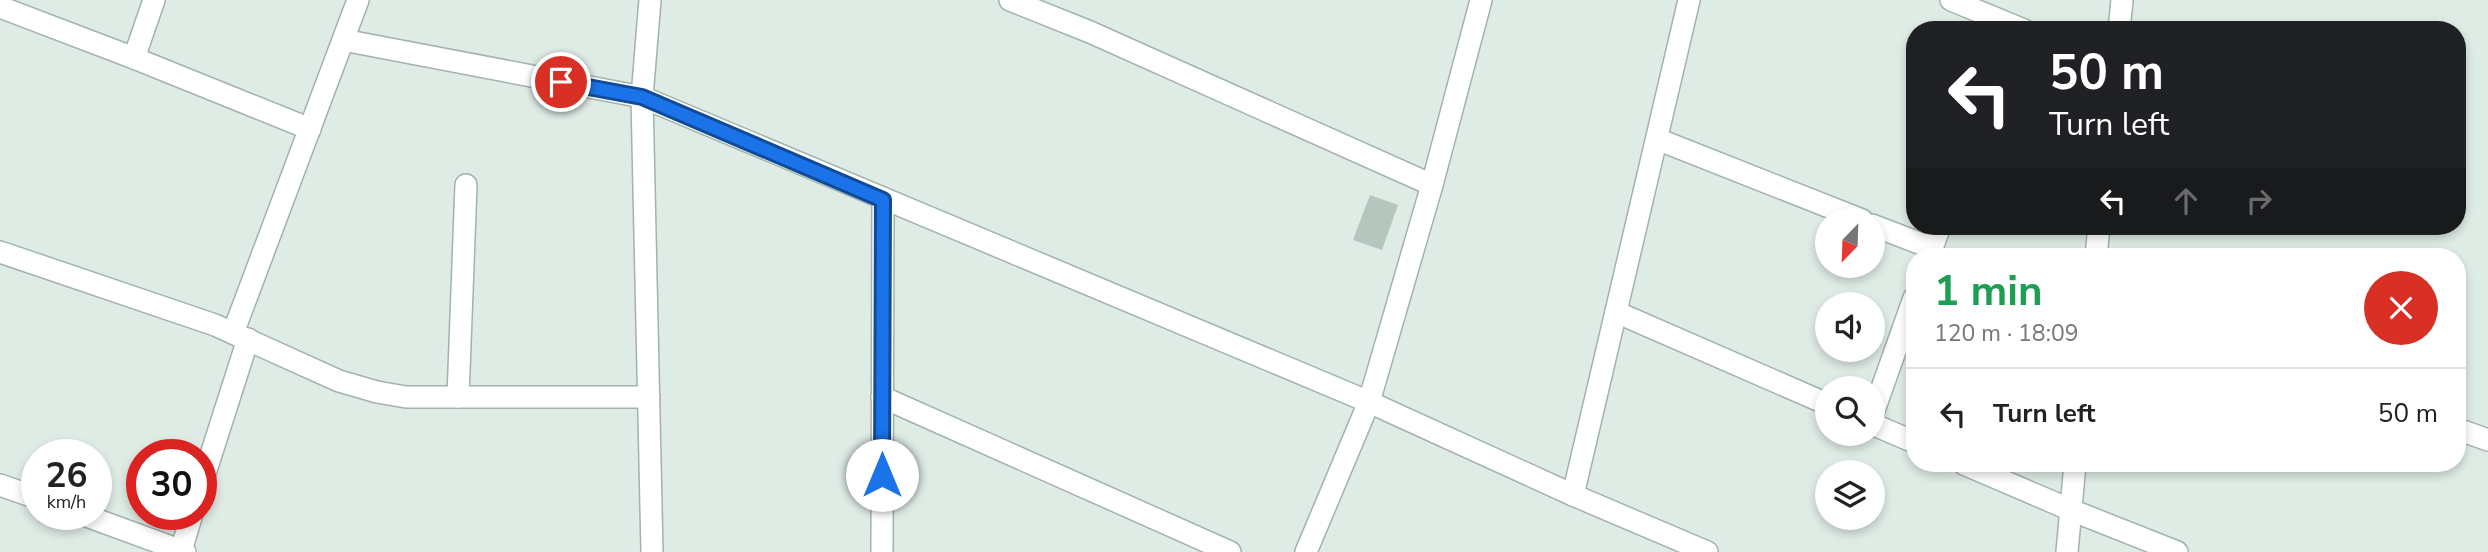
<!DOCTYPE html>
<meta charset="utf-8">
<style>
:root{--surface:#fff;--page:#f2f2f2;--text:#222;--muted:#767676;--line:#e0e0e0}
body{margin:0;font-family:"Nunito Sans",sans-serif;background:var(--page);color:var(--text);height:100vh;display:flex;flex-direction:column;font-size:26px;white-space:nowrap}
*{box-sizing:border-box;margin:0}
p{font-size:23px;color:var(--muted)}
.icon{flex:none;width:38px;height:38px;fill:none;stroke:currentColor;stroke-width:2;stroke-linecap:round;stroke-linejoin:round}
.map{position:relative;flex:1;overflow:hidden}
.sheet{position:absolute;left:1906px;top:248px;width:560px;height:224px;display:flex;flex-direction:column;background:var(--surface);border-radius:28px;box-shadow:0 4px 10px #0003}
.sheet>*{flex:none}
.guide{position:absolute;left:1906px;top:21px;width:560px;height:214px;border-radius:28px;box-shadow:0 4px 10px #0003;background:#202124;color:#fff;overflow:hidden}
.needle{width:46px;rotate:203deg}
.buttons{position:absolute;left:1815px;top:208px;display:grid;gap:14px}
.buttons a{display:grid;place-items:center;width:70px;height:70px;border-radius:50%;background:var(--surface);box-shadow:0 4px 10px #0003;font-size:35px}
.speed{position:absolute;left:21px;top:439px;display:flex;gap:14px;font-size:35px;font-weight:700;text-align:center}
.speed>*{display:grid;place-content:center;width:91px;height:91px;border-radius:50%;background:var(--surface);box-shadow:0 4px 10px #0003;line-height:1}
.speed small{font-size:18px;font-weight:400}
.speed .limit{border:10px solid #d22;background:#fff;color:#111}
.pin{position:absolute;display:grid;place-items:center;width:60px;height:60px;color:#fff;margin:-30px;border:4px solid #fff;border-radius:50%;box-shadow:0 2px 7px #0007}
.me{position:absolute;width:77px;margin:-38px;rotate:0deg;stroke-linejoin:round;filter:drop-shadow(0 0 5px #0008)}
.turn{display:flex;align-items:center;gap:24px;height:147px;padding:0 28px;font-size:32px}
.turn .icon{width:91px;height:91px;stroke-width:2.5}
.turn b{display:block;font-size:49px;line-height:60px}
.lanes{display:flex;align-items:center;height:66px;padding:0 28px;background:#0003;justify-content:center;gap:35px;direction:ltr}
.lanes .off{opacity:.35}
.round{display:grid;place-items:center;flex:none;width:74px;height:74px;border-radius:37px;background:var(--page)}
.head{display:flex;align-items:center;justify-content:space-between;height:119px;padding:0 28px}
h1{font-size:42px;font-weight:700;line-height:52px;color:#1e9e55}
ul{padding:0;list-style:none}
li{display:flex;align-items:center;gap:21px;height:91px;padding:0 28px;border-top:2px solid var(--line)}
li div{flex:1}
li b{display:block;font-size:26px}
li em{font-style:normal}
.map>svg:first-child{display:block}
.building{fill:#b4c6be}
.lines{fill:none;stroke-linecap:round;stroke-linejoin:round}
.minor-casing{stroke:#a2b3ac;stroke-width:24}
.minor{stroke:#fff;stroke-width:21}
.route-casing{stroke:#114b97;stroke-width:18}
.route{stroke:#1a73e8;stroke-width:12}
</style>
<div class="map">
<svg width="2488" height="552" viewBox="0 0 2488 552">
<rect width="100%" height="100%" fill="#dfebe5"/>
<polygon class="building" points="1370,195 1398,205 1382,250 1353,240"/>
<g class="lines">
<defs>
<g id="minor">
<polyline points="650,0 642,97 652,552"/>
<polyline points="1010,0 1090,32 1432,185"/>
<polyline points="1951,0 2024,30"/>
<polyline points="0,7 134,58 310,129"/>
<polyline points="2119,30 2122,0"/>
<polyline points="343,40 642,97 1369,402 1573,495 1707,552"/>
<polyline points="134,58 154,0"/>
<polyline points="1657,139 1862,220"/>
<polyline points="1872,225 1932,248"/>
<polyline points="0,252 215,325 339,381 377,392 406,397 649,397"/>
<polyline points="1929,257 1940,226"/>
<polyline points="2096,257 2099,226"/>
<polyline points="1616,312 1827,404"/>
<polyline points="233,333 358,0"/>
<polyline points="458,397 466,185"/>
<polyline points="882,397 1230,552"/>
<polyline points="1872,416 1914,298"/>
<polyline points="1872,424 1914,442"/>
<polyline points="2457,429 2488,440"/>
<polyline points="1964,464 2071,510 2177,552"/>
<polyline points="0,485 37,498"/>
<polyline points="201,486 248,339"/>
<polyline points="1573,495 1689,0"/>
<polyline points="81,514 185,552"/>
<polyline points="181,551 192,514"/>
<polyline points="882,552 883,200"/>
<polyline points="1306,552 1369,402 1432,185 1481,0"/>
<polyline points="2067,552 2075,464"/>
</g>
</defs>
<use href="#minor" class="minor-casing"/>
<use href="#minor" class="minor"/>
</g>
<g class="lines">
<defs>
<polyline id="route" points="561,82 642,97 883,200 882,475"/>
</defs>
<use href="#route" class="route-casing"/>
<use href="#route" class="route"/>
</g>
</svg>
<div class="buttons">
<a><svg class="needle" viewBox="-14 -14 28 28"><path d="M0-13l5 13h-10z" fill="#e53935"/><path d="M0 13l5-13h-10z" fill="#767676"/></svg></a>
<a><svg class="icon" aria-label="sound" viewBox="0 0 24 24"><path d="M4 9h4l5-4v14l-5-4H4zM17 9q2 3 0 6"/></svg></a>
<a><svg class="icon" aria-label="search" viewBox="0 0 24 24"><circle cx="10" cy="10" r="6"/><path d="M15 15l6 6"/></svg></a>
<a><svg class="icon" aria-label="layers" viewBox="0 0 24 24"><path d="M12 4l9 5-9 5-9-5zM3 14l9 5 9-5"/></svg></a>
</div>
<div class="speed"><div>26<small>km/h</small></div><div class="limit">30</div></div>
<div class="pin" style="left:561px;top:82px;background:#d93025"><svg class="icon" aria-label="arrive" viewBox="0 0 24 24"><path d="M6 21V4h12l-3 4 3 4H6"/></svg></div>
<svg class="me" style="left:882px;top:475px" viewBox="-20 -20 40 40"><circle r="19" fill="#fff"/><path d="M0-13L10 11 0 6-10 11z" fill="#1a73e8"/></svg>
<div class="guide">
<div class="turn"><svg class="icon" aria-label="left" viewBox="0 0 24 24"><path d="M17 20v-9H6M10 6l-5 5 5 5"/></svg><div><b>50 m</b>Turn left</div></div>
<div class="lanes"><svg class="icon" aria-label="left" viewBox="0 0 24 24"><path d="M17 20v-9H6M10 6l-5 5 5 5"/></svg><svg class="icon off" aria-label="ahead" viewBox="0 0 24 24"><path d="M12 20V5M6 11l6-6 6 6"/></svg><svg class="icon off" aria-label="right" viewBox="0 0 24 24"><path d="M7 20v-9h11M14 6l5 5-5 5"/></svg></div>
</div>
<section class="sheet">
<div class="head"><div><h1>1 min</h1><p>120 m · 18:09</p></div><a class="round" style="background:#d93025;color:#fff"><svg class="icon" aria-label="close" viewBox="0 0 24 24"><path d="M6 6l12 12M18 6L6 18"/></svg></a></div>
<ul>
<li><svg class="icon" aria-label="left" viewBox="0 0 24 24"><path d="M17 20v-9H6M10 6l-5 5 5 5"/></svg><div><b>Turn left</b></div><em>50 m</em></li>
</ul>
</section>
</div>
